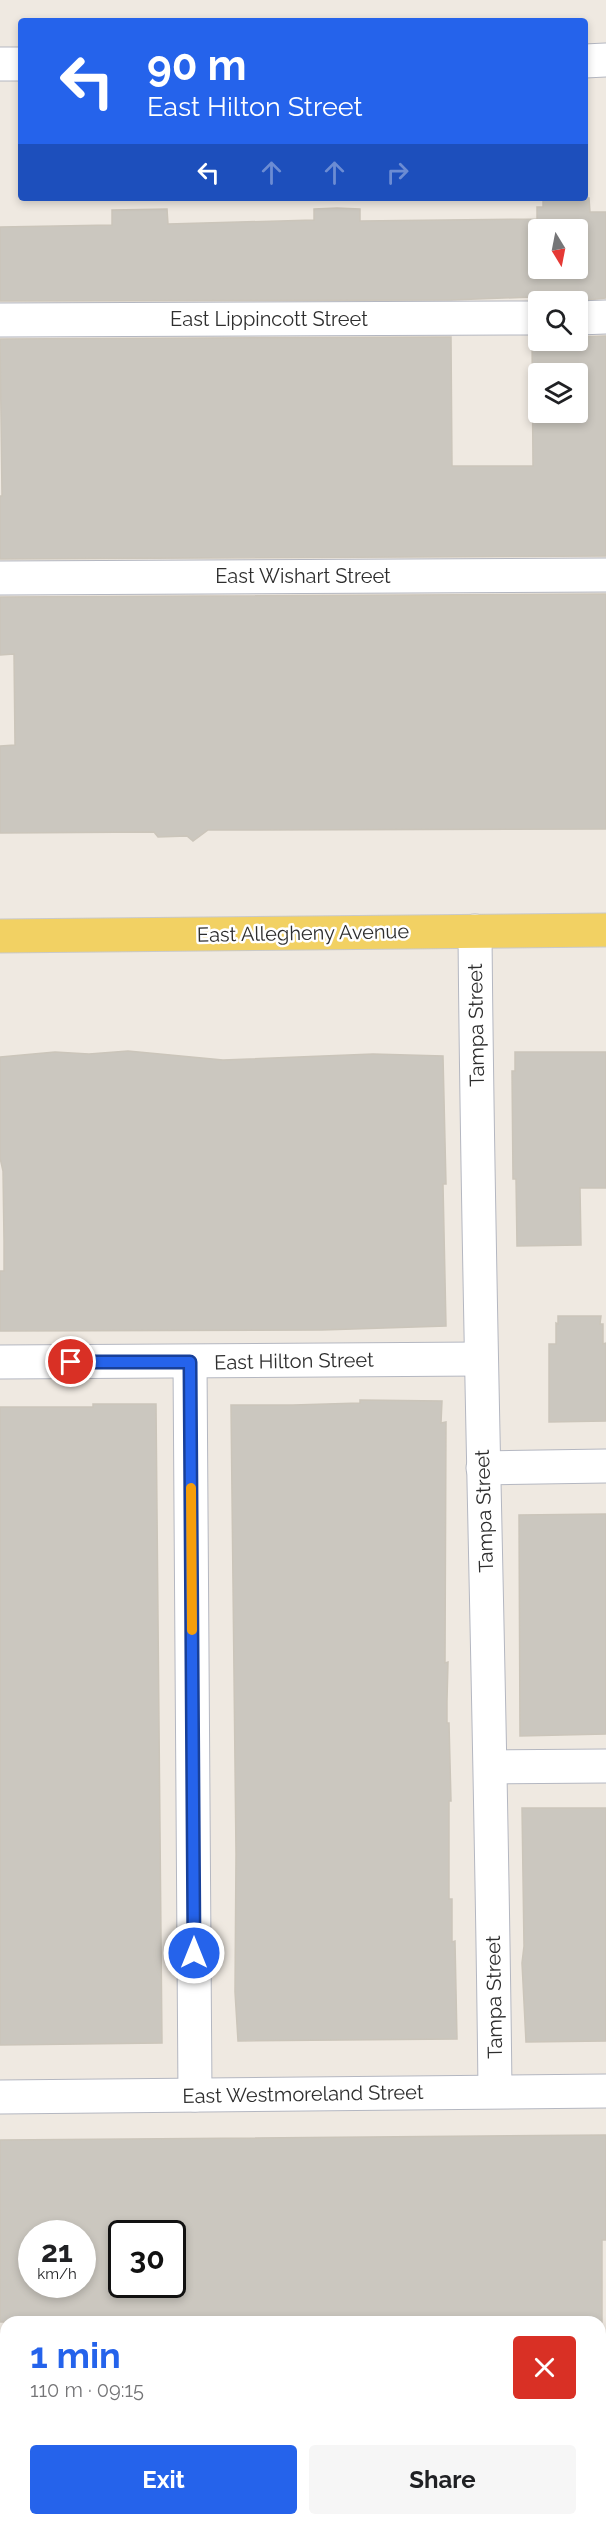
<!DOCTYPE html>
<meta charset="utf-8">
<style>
:root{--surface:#fff;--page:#f6f6f6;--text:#202124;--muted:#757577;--accent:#2563eb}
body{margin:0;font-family:Raleway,sans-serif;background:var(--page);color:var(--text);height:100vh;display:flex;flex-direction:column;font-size:22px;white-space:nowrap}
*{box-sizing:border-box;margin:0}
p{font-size:20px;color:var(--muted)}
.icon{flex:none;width:33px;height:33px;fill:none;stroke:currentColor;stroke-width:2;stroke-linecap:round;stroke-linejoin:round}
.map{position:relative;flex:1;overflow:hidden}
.sheet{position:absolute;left:0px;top:2316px;width:606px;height:210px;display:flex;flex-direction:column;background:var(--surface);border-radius:18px 18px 0 0;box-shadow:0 3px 9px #0003}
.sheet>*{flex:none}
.guide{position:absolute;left:18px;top:18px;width:570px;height:183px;border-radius:6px;box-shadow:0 3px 9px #0003;background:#2563eb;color:#fff;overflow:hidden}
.needle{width:39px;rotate:170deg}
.fabs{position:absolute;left:528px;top:219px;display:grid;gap:12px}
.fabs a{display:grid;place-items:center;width:60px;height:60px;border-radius:6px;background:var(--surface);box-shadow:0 3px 9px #0003;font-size:30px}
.speed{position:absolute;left:18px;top:2220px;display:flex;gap:12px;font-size:30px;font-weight:700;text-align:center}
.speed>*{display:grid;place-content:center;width:78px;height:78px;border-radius:50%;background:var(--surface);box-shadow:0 3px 9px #0003;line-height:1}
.speed small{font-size:15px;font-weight:400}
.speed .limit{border:3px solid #111;border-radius:9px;background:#fff;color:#111}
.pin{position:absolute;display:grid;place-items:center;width:51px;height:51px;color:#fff;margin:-26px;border:3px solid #fff;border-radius:50%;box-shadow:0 2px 6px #0007}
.me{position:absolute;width:66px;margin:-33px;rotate:0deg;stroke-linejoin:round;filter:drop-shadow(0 0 4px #0008)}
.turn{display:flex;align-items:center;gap:21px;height:126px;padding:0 30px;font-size:27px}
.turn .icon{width:78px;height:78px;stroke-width:2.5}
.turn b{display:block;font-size:42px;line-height:51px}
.lanes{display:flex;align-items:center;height:57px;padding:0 30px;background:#0003;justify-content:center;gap:30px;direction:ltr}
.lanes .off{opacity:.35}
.round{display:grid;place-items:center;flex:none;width:63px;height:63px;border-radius:6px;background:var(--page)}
.overview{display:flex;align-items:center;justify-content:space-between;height:102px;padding:0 30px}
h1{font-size:36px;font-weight:700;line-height:45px;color:var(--accent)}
.cta{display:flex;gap:12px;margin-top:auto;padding:12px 30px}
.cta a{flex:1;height:69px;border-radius:6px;background:var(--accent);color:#fff;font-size:24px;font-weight:700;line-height:69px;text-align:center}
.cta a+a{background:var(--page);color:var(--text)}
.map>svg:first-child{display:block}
.building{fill:#cbc7bf;stroke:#cbc5ba;stroke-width:1.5;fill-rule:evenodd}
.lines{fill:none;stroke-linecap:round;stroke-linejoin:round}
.minor-casing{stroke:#b4b7c1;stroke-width:35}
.major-casing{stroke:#c9c9c9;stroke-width:35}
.minor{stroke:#fff;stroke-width:33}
.major{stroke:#f2d163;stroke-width:33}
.route-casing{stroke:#184099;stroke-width:15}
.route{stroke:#2563eb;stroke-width:10}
.slow{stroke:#f59e0b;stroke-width:10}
.labels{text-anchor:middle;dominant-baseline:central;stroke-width:5;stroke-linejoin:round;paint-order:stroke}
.street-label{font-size:20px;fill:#2e2e2e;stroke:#fff}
</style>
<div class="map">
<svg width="606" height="2526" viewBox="0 0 606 2526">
<rect width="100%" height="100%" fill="#efe9e1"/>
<g class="building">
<path d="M 543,198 L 589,198 L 590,212 L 606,212 L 606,298 L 570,302 L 547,302 L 532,299 L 532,297 L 451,300 L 0,301 L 0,227 L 112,225 L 112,210 L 167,209 L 168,224 L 314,220 L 314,209 L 337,208 L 360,209 L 360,221 L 537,219 L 537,207 L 543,207 ZM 538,230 L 578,230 L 578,268 L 538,268 Z"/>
<path d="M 606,336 L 606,556 L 0,559 L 0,496 L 2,496 L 0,339 L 451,337 L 452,466 L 533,466 L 532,337 L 538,337 L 538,340 L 578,340 L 578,337 ZM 538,374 L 578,374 L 578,412 L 538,412 Z"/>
<polygon points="606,594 606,829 208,830 193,841 187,836 158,837 154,832 0,833 0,746 15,745 14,654 0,655 0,597"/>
<polygon points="128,1051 223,1060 373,1054 443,1056 446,1184 443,1184 446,1326 322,1330 0,1331 0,1271 4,1271 4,1241 3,1171 0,1158 0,1057 55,1052 89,1054"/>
<polygon points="515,1052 606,1052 606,1188 580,1188 581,1245 517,1246 516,1179 513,1179 512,1071 515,1071"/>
<polygon points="558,1316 601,1316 600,1324 603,1324 603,1344 606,1343 606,1421 549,1422 549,1344 556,1344 556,1323 558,1324"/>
<polygon points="360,1400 442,1401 441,1423 446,1422 445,1663 448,1662 447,1701 447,1723 449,1723 451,1801 449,1801 449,1899 452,1899 452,1942 455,1941 457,2039 238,2041 235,1992 236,1854 231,1405 293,1405 360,1403"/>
<polygon points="93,1404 156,1404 162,2043 0,2045 0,1407 93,1407"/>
<polygon points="606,1514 606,1734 520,1736 519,1515"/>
<polygon points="522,1808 606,1808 606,2041 526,2042 522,1963 524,1946"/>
<path d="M 606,2135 L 606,2240 L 602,2240 L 602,2322 L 0,2322 L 0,2140 ZM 32,2234 L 82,2234 L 82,2284 L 32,2284 ZM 122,2234 L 172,2234 L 172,2284 L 122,2284 Z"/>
</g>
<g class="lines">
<defs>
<g id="minor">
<polyline points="585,61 606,60"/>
<polyline points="0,64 21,64"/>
<polyline points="578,318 606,317"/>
<polyline points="0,320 538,318"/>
<polyline points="0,578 606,575"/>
<path d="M 475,931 C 478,1318 491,1705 495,2091"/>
<polyline points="0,1362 480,1359"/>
<polyline points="190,1362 195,2095"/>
<polyline points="483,1468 606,1466"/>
<polyline points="491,1767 606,1766"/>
<polyline points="0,2097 606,2091"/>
<polyline points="600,2398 606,2398"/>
<polyline points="0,2401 6,2401"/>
</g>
<polyline id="major" points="0,936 606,930"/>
</defs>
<use href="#minor" class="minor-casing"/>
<use href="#major" class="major-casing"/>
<use href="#minor" class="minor"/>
<use href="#major" class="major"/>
</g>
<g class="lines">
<defs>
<polyline id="route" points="71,1362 190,1362 194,1953"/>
</defs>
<use href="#route" class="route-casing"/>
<use href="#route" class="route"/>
<polyline class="slow" points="191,1488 192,1630"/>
</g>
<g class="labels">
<g class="street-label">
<text x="269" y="319">East Lippincott Street</text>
<text x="303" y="576">East Wishart Street</text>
<text transform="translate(303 933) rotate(-1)">East Allegheny Avenue</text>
<text transform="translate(476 1025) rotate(-91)">Tampa Street</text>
<text transform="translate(294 1361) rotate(-1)">East Hilton Street</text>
<text transform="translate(484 1511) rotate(-92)">Tampa Street</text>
<text transform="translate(494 1997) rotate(-91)">Tampa Street</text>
<text transform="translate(303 2094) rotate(-1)">East Westmoreland Street</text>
</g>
</g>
</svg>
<div class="fabs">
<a><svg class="needle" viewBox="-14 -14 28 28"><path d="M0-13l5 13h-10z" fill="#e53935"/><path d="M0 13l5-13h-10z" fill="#757577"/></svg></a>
<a><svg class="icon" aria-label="search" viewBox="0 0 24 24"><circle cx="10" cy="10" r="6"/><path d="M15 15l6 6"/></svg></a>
<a><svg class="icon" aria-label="layers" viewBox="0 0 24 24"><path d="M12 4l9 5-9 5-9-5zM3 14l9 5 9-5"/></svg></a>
</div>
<div class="speed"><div>21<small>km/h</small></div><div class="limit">30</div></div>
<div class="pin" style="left:71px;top:1362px;background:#d93025"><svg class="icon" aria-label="arrive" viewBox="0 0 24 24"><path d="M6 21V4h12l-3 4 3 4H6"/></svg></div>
<svg class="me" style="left:194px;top:1953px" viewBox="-20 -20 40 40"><circle r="17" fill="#2563eb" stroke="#fff" stroke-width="3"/><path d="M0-11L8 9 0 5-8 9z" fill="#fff"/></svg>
<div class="guide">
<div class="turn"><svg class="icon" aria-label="left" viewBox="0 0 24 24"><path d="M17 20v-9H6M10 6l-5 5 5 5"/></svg><div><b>90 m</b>East Hilton Street</div></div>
<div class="lanes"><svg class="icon" aria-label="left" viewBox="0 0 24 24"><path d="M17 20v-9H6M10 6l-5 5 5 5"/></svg><svg class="icon off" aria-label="ahead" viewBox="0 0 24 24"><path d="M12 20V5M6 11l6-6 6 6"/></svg><svg class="icon off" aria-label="ahead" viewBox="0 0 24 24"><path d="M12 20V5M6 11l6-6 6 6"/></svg><svg class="icon off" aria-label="right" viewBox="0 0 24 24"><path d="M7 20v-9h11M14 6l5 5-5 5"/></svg></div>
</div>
<section class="sheet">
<div class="overview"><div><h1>1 min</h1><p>110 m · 09:15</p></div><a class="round" style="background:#d93025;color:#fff"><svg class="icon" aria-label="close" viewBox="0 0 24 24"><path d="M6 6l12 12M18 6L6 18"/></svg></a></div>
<div class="cta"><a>Exit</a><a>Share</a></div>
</section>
</div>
